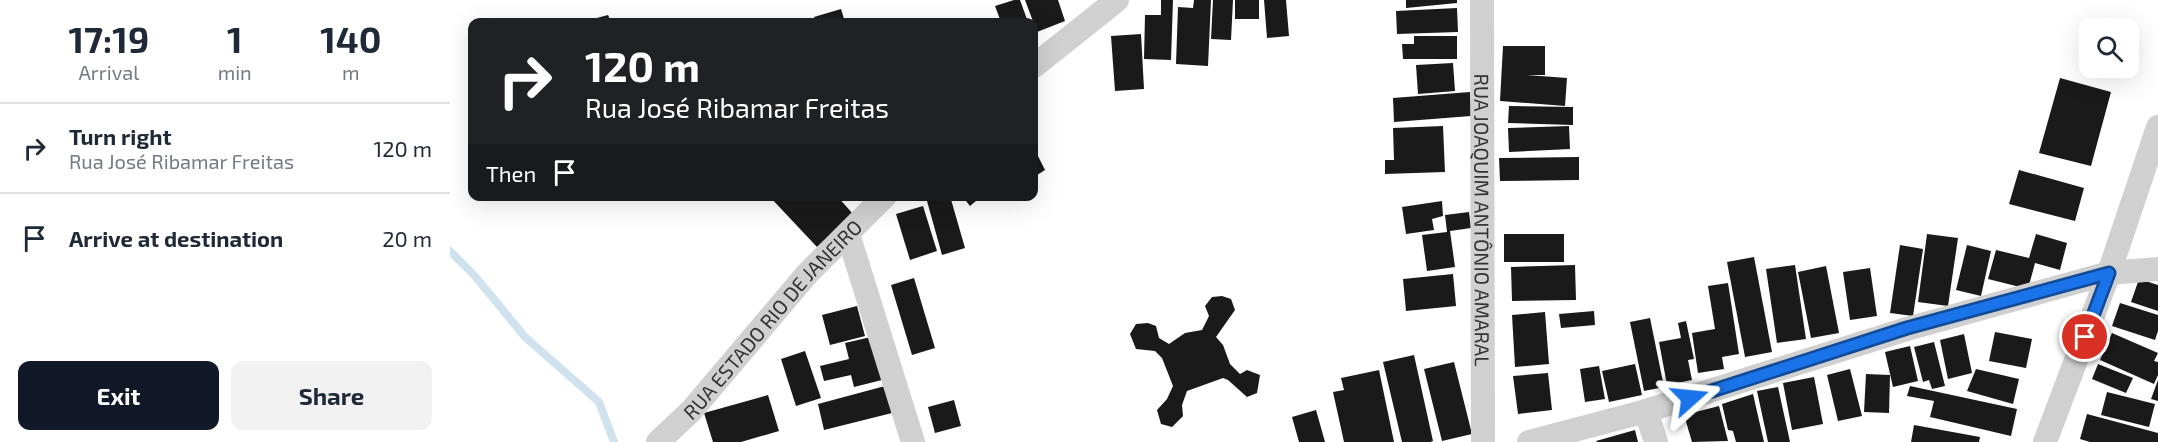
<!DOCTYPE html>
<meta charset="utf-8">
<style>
:root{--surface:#fff;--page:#f2f2f3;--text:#1f2937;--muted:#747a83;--line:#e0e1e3;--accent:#111827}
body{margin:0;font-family:"Exo 2",sans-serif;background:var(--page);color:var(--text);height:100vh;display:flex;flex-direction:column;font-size:22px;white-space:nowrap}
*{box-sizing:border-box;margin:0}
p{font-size:20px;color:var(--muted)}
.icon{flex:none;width:33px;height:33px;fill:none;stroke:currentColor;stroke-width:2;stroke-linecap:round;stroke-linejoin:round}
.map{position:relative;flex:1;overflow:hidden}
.drawer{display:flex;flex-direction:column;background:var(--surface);width:450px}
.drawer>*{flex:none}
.banner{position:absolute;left:18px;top:18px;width:570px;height:183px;border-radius:12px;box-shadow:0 6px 24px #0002;background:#202124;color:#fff;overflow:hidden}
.controls{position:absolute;left:1629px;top:18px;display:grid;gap:12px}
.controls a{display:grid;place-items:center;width:60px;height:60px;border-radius:12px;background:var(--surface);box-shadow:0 6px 24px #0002;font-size:30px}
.pin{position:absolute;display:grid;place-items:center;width:51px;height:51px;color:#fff;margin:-26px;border:3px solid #fff;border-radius:50%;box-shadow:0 2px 6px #0007}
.me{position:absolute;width:66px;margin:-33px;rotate:72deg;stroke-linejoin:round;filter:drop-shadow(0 0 4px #0008)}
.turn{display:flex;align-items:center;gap:21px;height:126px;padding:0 18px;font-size:27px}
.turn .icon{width:78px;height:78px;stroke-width:2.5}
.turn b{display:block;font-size:42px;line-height:51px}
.then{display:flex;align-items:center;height:57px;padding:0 18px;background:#0003;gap:12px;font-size:22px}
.eta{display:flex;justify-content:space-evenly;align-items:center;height:102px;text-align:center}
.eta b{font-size:36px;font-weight:700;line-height:42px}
.action{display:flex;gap:12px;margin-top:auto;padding:12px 18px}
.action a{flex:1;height:69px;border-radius:12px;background:var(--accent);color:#fff;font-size:24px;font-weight:700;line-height:69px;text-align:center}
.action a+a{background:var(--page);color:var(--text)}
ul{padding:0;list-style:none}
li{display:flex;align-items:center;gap:18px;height:90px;padding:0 18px;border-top:2px solid var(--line)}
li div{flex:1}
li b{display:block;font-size:22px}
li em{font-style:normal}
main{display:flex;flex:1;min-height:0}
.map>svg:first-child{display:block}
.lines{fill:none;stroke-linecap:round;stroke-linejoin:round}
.stream{stroke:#cfe2ee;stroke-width:8}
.building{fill:#1a1a1a}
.minor{stroke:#d0d0d0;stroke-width:24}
.route-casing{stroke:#114b97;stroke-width:15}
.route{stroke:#1a73e8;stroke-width:10}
.labels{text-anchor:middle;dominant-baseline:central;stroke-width:6;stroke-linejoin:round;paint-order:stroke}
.street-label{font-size:20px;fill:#333;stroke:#fff}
</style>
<main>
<section class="drawer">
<div class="eta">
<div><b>17:19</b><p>Arrival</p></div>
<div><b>1</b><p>min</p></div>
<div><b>140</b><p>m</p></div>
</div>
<ul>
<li><svg class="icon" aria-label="right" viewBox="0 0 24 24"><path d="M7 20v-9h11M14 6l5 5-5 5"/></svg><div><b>Turn right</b><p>Rua José Ribamar Freitas</p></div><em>120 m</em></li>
<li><svg class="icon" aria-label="arrive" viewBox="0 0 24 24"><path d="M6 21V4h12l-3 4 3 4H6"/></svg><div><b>Arrive at destination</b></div><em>20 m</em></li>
</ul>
<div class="action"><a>Exit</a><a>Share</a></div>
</section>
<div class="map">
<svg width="1708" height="442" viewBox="0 0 1708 442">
<rect width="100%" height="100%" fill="#fff"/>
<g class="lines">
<polyline class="stream" points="0,251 24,275 75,337 149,402 164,442"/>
</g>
<g class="building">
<polygon points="564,0 570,0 578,22 551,22 545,6"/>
<polygon points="575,0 608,0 615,21 587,32"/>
<polygon points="711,0 723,0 721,60 694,59 695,15 711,15"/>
<polygon points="744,0 761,0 758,66 726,64 728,7 743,8"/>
<polygon points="763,0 783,0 781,40 761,39"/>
<rect x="785" y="0" width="24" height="19"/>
<polygon points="814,0 836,0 839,36 817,38"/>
<polygon points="956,0 1007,0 1007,3 956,8"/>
<polygon points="1007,8 1008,32 947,34 946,11"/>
<polygon points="391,9 395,22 366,22 364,17"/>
<polygon points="158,15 161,22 143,22 143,19"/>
<polygon points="691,34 694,89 665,91 661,36"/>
<polygon points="964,36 1007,36 1007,59 953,59 952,44 964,44"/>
<polygon points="1053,46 1095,46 1095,75 1077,75 1117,78 1115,106 1050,101"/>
<polygon points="1003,63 1005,91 968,94 966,65"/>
<polygon points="1610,78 1661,92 1641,166 1589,153"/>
<polygon points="1020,92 1021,116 944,122 943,98"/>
<polygon points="1059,106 1123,107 1123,125 1058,123"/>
<polygon points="993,126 995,172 935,174 935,160 944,160 943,128"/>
<polygon points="1119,126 1120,149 1059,152 1058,128"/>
<polygon points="584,148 595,170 584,177"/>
<polygon points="1129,157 1129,180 1050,181 1049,158"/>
<polygon points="1569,170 1634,188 1625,221 1559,204"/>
<polygon points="319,196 387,196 403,214 367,247"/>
<polygon points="493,196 500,196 515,248 492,255 477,201"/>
<polygon points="512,196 532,196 520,206"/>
<polygon points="992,201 993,216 982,219 984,230 956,234 952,207"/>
<polygon points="473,206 487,251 460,260 446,214"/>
<polygon points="1019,212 1021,228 1000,231 1005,267 977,271 972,235 997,232 995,215"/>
<rect x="1054" y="234" width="60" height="28"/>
<polygon points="1477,234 1508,238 1498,306 1468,302"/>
<polygon points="1586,234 1617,243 1610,270 1585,263 1578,289 1538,279 1546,250 1579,258"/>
<polygon points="1450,245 1473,249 1463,316 1440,313"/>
<polygon points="1517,245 1541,251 1531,296 1506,290"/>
<polygon points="1304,257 1322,352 1295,357 1277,262"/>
<polygon points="1125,265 1126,300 1062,301 1061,267"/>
<polygon points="1345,265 1356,339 1327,343 1316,269"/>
<polygon points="1376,266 1389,333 1361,338 1348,272"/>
<polygon points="1420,268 1427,316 1400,320 1393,272"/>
<polygon points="1003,274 1006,306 956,311 953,279"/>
<polygon points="464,278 485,348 462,355 441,285"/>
<polygon points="1689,279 1708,285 1708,311 1681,302"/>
<polygon points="1278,283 1289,354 1272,357 1274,369 1248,373 1242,333 1265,329 1258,286"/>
<polygon points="772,296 781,299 785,310 766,337 773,345 780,364 790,374 797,370 810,375 807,393 797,397 778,380 773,378 737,391 732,405 733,416 722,427 711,424 707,410 717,399 723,386 712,358 705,351 686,349 680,334 686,324 698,323 706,326 709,338 719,344 735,333 752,330 759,316 755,306 762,297"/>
<polygon points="1670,303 1708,315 1708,331 1705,340 1662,326"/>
<polygon points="407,306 415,336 380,345 372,315"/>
<polygon points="1144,311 1145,325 1111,328 1109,314"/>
<polygon points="1095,312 1099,364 1065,367 1062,315"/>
<polygon points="1200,318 1214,387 1194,391 1180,322"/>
<polygon points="1236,321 1244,359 1238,360 1242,380 1217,385 1209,342 1231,338 1228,323"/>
<polygon points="1545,332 1582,339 1576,368 1539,361"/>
<polygon points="1662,333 1708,353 1704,361 1708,362 1708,375 1704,384 1650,360"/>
<polygon points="1514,334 1522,373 1498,379 1490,340"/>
<polygon points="425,336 436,379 404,387 401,375 374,381 370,366 399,359 395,343"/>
<polygon points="1484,342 1495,386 1482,389 1479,380 1473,382 1464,347"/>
<polygon points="1460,346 1468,381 1443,387 1435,352"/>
<polygon points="355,351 371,398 346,406 331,359"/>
<polygon points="964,355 983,441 980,442 952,442 933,362"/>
<polygon points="1004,362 1022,434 992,441 974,369"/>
<polygon points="1185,364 1192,395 1159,402 1152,371"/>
<polygon points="1648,364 1683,378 1676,393 1642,379"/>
<polygon points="1149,366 1155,399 1135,402 1130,369"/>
<polygon points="1400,369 1412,416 1388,421 1377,375"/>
<polygon points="1526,369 1569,379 1563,404 1517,391"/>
<polygon points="929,370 944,442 894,442 883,392 894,390 891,378"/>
<polygon points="1098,373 1102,410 1068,414 1063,376"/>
<polygon points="1416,374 1440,375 1439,413 1414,412"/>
<polygon points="1364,377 1373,424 1342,430 1333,383"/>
<polygon points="1708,380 1708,401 1701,399"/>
<polygon points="435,386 442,413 374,430 368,404"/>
<polygon points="1460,386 1567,409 1561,436 1480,417 1484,401 1457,396"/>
<polygon points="1328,387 1340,442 1318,442 1307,391"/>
<polygon points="1657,392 1705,404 1699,427 1651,415"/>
<polygon points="1303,394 1314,442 1286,442 1283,431 1278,430 1272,404"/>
<polygon points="318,395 329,431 291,442 263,442 254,413"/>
<polygon points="504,400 511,426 485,433 478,407"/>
<polygon points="1269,406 1278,441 1242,442 1234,415"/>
<polygon points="866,410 875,442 849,442 842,417"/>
<polygon points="1637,414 1708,433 1708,442 1640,442 1630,439"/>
<polygon points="1464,425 1530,437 1529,442 1461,442"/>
<polygon points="1185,430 1188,442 1147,442 1146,441"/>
</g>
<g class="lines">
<g class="minor">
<path id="s1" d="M 1032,0 L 1033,442"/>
<polyline points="584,66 667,0"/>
<polyline points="398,234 463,442"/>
<polyline points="1196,411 1206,442"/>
<path id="s2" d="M 208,442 L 242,410 L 357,274 L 435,196"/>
<polyline points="1079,442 1196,411 1457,329 1659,273 1708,269"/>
<polyline points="1595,442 1659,273 1708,127"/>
</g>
</g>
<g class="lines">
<defs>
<polyline id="route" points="1240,398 1457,328 1659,273 1635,337"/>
</defs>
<use href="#route" class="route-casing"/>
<use href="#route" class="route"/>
</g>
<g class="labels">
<g class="street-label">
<text stroke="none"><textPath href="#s1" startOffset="220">RUA JOAQUIM ANTÔNIO AMARAL</textPath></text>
<text stroke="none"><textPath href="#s2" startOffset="168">RUA ESTADO RIO DE JANEIRO</textPath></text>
</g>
</g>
</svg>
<div class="controls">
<a><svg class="icon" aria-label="search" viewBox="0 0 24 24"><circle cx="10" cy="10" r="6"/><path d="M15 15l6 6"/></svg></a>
</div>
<div class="pin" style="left:1635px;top:337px;background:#d93025"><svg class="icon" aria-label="arrive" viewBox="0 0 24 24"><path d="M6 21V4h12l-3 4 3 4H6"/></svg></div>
<svg class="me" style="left:1240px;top:398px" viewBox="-20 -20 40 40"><path d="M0-17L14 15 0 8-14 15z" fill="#1a73e8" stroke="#fff" stroke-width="4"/></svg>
<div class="banner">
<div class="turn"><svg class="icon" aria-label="right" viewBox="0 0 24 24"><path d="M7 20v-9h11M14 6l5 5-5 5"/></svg><div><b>120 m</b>Rua José Ribamar Freitas</div></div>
<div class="then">Then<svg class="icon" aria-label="arrive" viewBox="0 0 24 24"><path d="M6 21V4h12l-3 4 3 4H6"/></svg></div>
</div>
</div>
</main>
